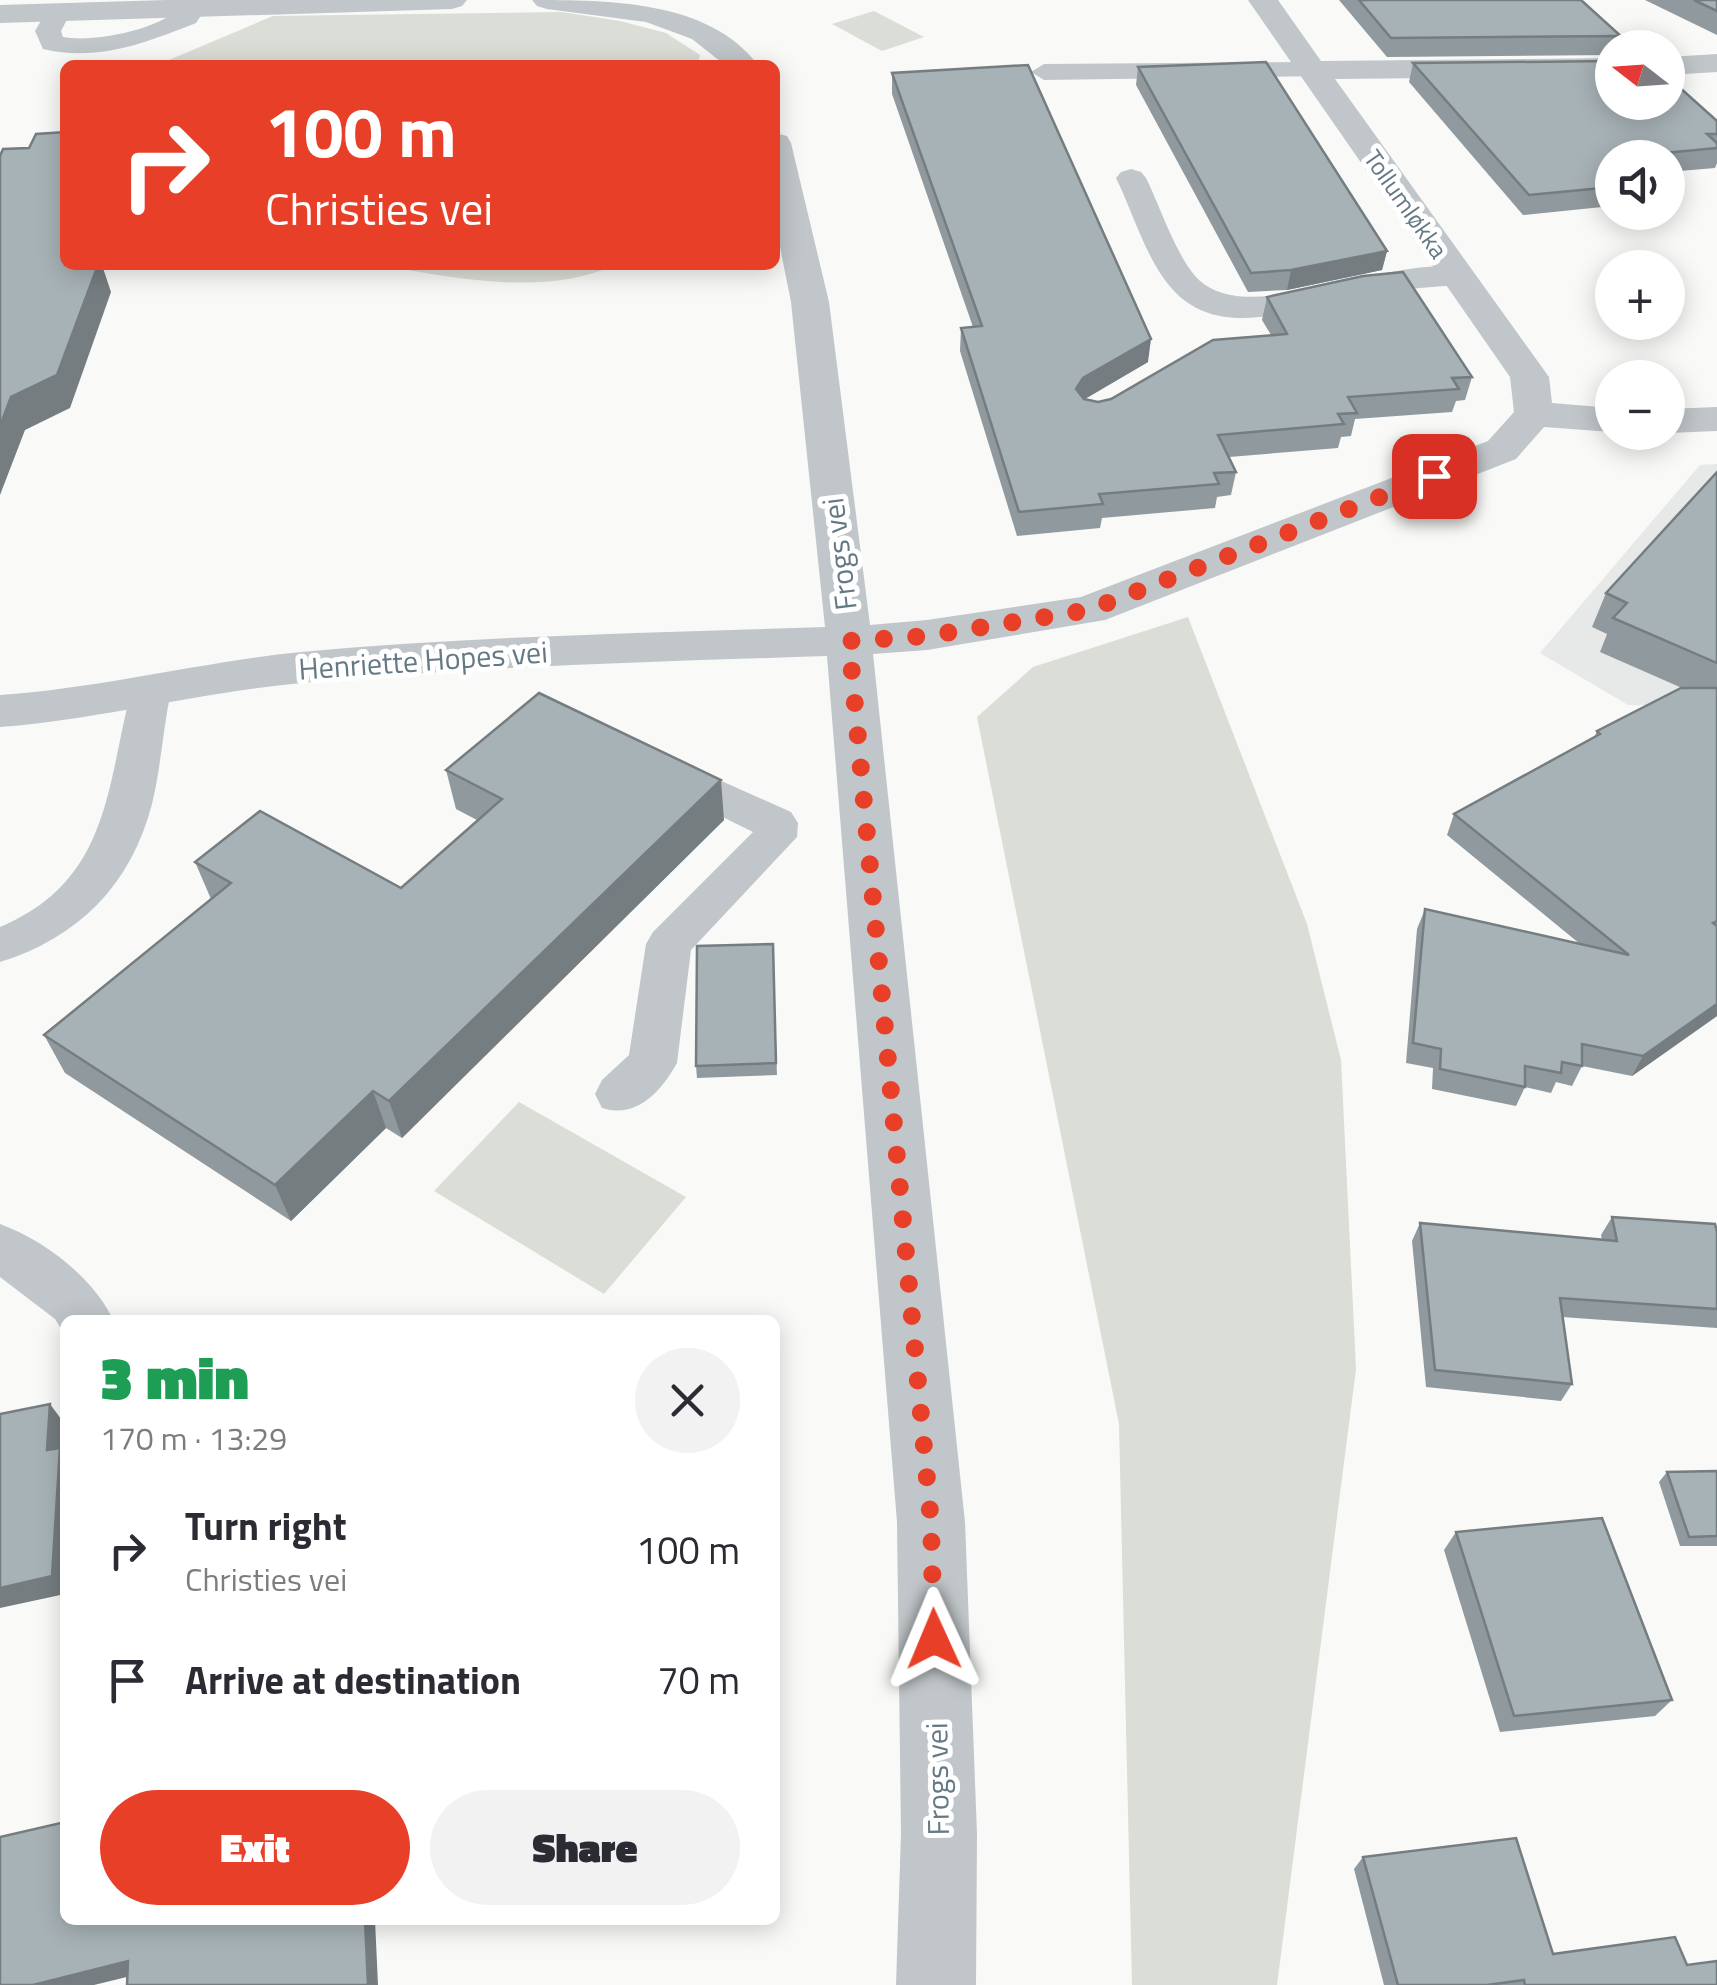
<!DOCTYPE html>
<meta charset="utf-8">
<style>
:root{--surface:#fff;--page:#f2f2f3;--text:#2b2b33;--muted:#7c7c81;--accent:#e83f28}
body{margin:0;font-family:"Titillium Web",sans-serif;background:var(--page);color:var(--text);height:100vh;display:flex;flex-direction:column;font-size:38px;white-space:nowrap}
*{box-sizing:border-box;margin:0}
p{font-size:32px;color:var(--muted)}
.icon{flex:none;width:55px;height:55px;fill:none;stroke:currentColor;stroke-width:2;stroke-linecap:round;stroke-linejoin:round}
.map{position:relative;flex:1;overflow:hidden}
.details{position:absolute;left:60px;top:1315px;width:720px;height:610px;display:flex;flex-direction:column;background:var(--surface);border-radius:15px;box-shadow:0 5px 25px #0003}
.details>*{flex:none}
.banner{position:absolute;left:60px;top:60px;width:720px;height:210px;border-radius:15px;box-shadow:0 5px 25px #0003;background:#e83f28;color:#fff;overflow:hidden}
.needle{width:65px;rotate:287deg}
.fabs{position:absolute;left:1595px;top:30px;display:grid;gap:20px}
.fabs a{display:grid;place-items:center;width:90px;height:90px;border-radius:50%;background:var(--surface);box-shadow:0 5px 25px #0003;font-size:50px}
.pin{position:absolute;display:grid;place-items:center;width:85px;height:85px;color:#fff;margin:-42px;border-radius:20px;box-shadow:0 5px 15px #0006}
.me{position:absolute;width:110px;margin:-55px;rotate:359deg;stroke-linejoin:round;filter:drop-shadow(0 0 8px #0008)}
.turn{display:flex;align-items:center;gap:35px;height:210px;padding:0 40px;font-size:45px}
.turn .icon{width:130px;height:130px;stroke-width:2.5}
.turn b{display:block;font-size:70px;line-height:85px}
.round{display:grid;place-items:center;flex:none;width:105px;height:105px;border-radius:52px;background:var(--page)}
.headline{display:flex;align-items:center;justify-content:space-between;height:170px;padding:0 40px}
h1{font-size:60px;font-weight:800;line-height:75px;color:#1e9e55}
.primary-button{display:flex;gap:20px;margin-top:auto;padding:20px 40px}
.primary-button a{flex:1;height:115px;border-radius:60px;background:var(--accent);color:#fff;font-size:40px;font-weight:800;line-height:115px;text-align:center}
.primary-button a+a{background:var(--page);color:var(--text)}
ul{padding:0;list-style:none}
li{display:flex;align-items:center;gap:30px;height:130px;padding:0 40px}
li div{flex:1}
li b{display:block;font-size:38px}
li em{font-style:normal}
.map>svg:first-child{display:block}
.built{fill:#e7e9e8}
.green{fill:#daded6}
.lines{fill:none;stroke-linecap:round;stroke-linejoin:round}
.lane{fill:#c0c6c9;fill-rule:evenodd}
.street{fill:#c0c6c9;fill-rule:evenodd}
.wall{fill:#90999d}
.shaded-wall{fill:#757d80}
.building{fill:#a7b2b7;stroke:#757d80;stroke-width:2.5}
.route{stroke:#e83f28;stroke-width:18;stroke-dasharray:0 32.4}
.labels{text-anchor:middle;dominant-baseline:central;stroke-width:10;stroke-linejoin:round;paint-order:stroke}
.far-street-label{font-size:25px;fill:#647983;stroke:#fff}
.street-label{font-size:30px;fill:#647983;stroke:#fff}
</style>
<div class="map">
<svg width="1717" height="1985" viewBox="0 0 1717 1985">
<rect width="100%" height="100%" fill="#f9f9f7"/>
<polygon class="built" points="1717,464 1717,706 1628,705 1540,653 1700,465"/>
<g class="green">
<polygon points="874,11 924,37 882,51 832,24"/>
<polygon points="562,12 620,21 666,33 700,55 698,65 157,65 273,16"/>
<path d="M 380,265 L 615,265 C 544,297 453,278 380,265 Z"/>
<polygon points="1188,617 1307,924 1341,1060 1356,1369 1277,1985 1132,1985 1119,1424 977,717 1033,667"/>
<polygon points="519,1102 686,1197 604,1294 434,1191"/>
</g>
<g class="lines">
<g class="lane">
<path d="M 193,0 L 206,8 L 196,23 C 145,43 98,62 43,49 L 35,31 L 49,7 L 58,4 L 71,12 L 61,31 L 63,37 C 94,43 166,29 184,3 Z"/>
<polygon points="1315,62 1328,70 1324,76 1044,80 1031,72 1044,64"/>
<path d="M 1131,169 L 1141,172 L 1146,178 C 1160,206 1177,259 1199,280 C 1252,330 1393,251 1468,269 L 1473,276 L 1468,283 L 1457,285 C 1424,288 1391,289 1358,295 C 1301,306 1226,342 1176,293 C 1147,264 1134,214 1116,178 L 1121,172 Z"/>
<path d="M 151,678 L 165,682 L 171,691 C 163,728 161,767 152,804 C 131,885 78,938 0,962 L 0,927 C 109,881 106,790 131,691 L 137,682 Z"/>
<path d="M 663,755 L 791,812 L 798,823 L 797,837 L 691,950 L 677,1063 C 661,1092 636,1119 602,1108 L 595,1094 L 602,1080 L 629,1055 L 646,944 L 653,932 L 753,832 L 648,780 L 642,770 L 648,760 Z"/>
<path d="M 0,1224 C 44,1240 94,1278 113,1320 L 65,1320 L 65,1335 L 55,1319 L 0,1277 Z"/>
</g>
<g class="street">
<polygon points="167,0 467,0 462,6 452,9 0,23 0,5"/>
<path d="M 532,0 C 608,0 709,0 758,65 L 725,65 L 692,39 L 646,22 L 547,9 L 537,6 Z"/>
<path d="M 1248,0 L 1278,0 L 1321,61 L 1612,58 L 1612,76 L 1335,79 L 1549,377 L 1552,403 L 1612,408 L 1612,432 L 1544,427 L 1516,459 L 1105,620 L 927,650 L 873,654 L 965,1522 L 977,1834 L 976,1985 L 896,1985 L 901,1834 L 897,1522 L 827,656 C 652,662 477,666 302,683 C 200,692 102,719 0,727 L 0,695 C 101,688 200,662 301,652 C 475,636 650,633 825,627 L 791,302 L 775,222 L 775,133 L 787,136 L 791,143 L 829,302 L 870,625 L 927,620 L 1081,597 L 1488,441 L 1514,412 L 1510,377 Z"/>
<polygon points="1717,54 1717,72 1668,75 1668,57"/>
<polygon points="1717,407 1717,431 1668,433 1666,432 1668,409"/>
</g>
</g>
<g class="wall">
<polygon points="1339,0 1581,0 1634,48 1612,48 1612,55 1387,57"/>
<polygon points="1645,0 1717,0 1717,35"/>
<polygon points="1413,63 1717,121 1717,163 1715,168 1668,172 1668,158 1612,158 1612,206 1523,215 1409,82"/>
<polygon points="1138,67 1387,251 1382,270 1287,290 1248,292 1136,85"/>
<polygon points="892,73 1148,362 1084,399 1098,402 1111,399 1271,335 1262,320 1267,297 1472,377 1465,400 1456,401 1452,412 1355,419 1351,436 1341,437 1338,448 1229,457 1236,472 1231,495 1217,497 1215,508 1102,518 1100,528 1017,536 960,351 961,328 973,327 892,94"/>
<polygon points="1717,472 1717,1016 1632,1076 1582,1066 1572,1086 1556,1082 1551,1093 1525,1087 1516,1106 1432,1089 1433,1068 1406,1063 1417,929 1425,909 1580,944 1447,835 1454,814 1594,738 1597,731 1682,688 1600,652 1607,634 1592,627 1606,593"/>
<polygon points="446,770 724,820 402,1138 386,1128 291,1221 65,1073 44,1035 211,899 195,862 401,888 477,820 456,809"/>
<polygon points="773,944 777,1075 697,1078 696,1066"/>
<polygon points="1612,1217 1717,1232 1717,1328 1562,1317 1572,1384 1561,1401 1426,1387 1412,1241 1420,1223 1602,1240 1601,1235"/>
<polygon points="1717,1471 1717,1546 1680,1546 1659,1482 1667,1472"/>
<polygon points="1456,1532 1672,1700 1655,1716 1500,1732 1444,1550"/>
<polygon points="1363,1857 1553,1954 1687,1965 1717,1985 1384,1985 1354,1869"/>
</g>
<g class="shaded-wall">
<polygon points="1387,251 1382,270 1287,290 1291,270"/>
<polygon points="98,265 102,265 111,292 70,408 25,430 0,495 0,426 11,397"/>
<polygon points="1151,339 1148,362 1080,402 1076,389 1083,378"/>
<polygon points="721,780 724,820 402,1138 389,1101"/>
<polygon points="1717,1004 1717,1016 1632,1076 1643,1056"/>
<polygon points="373,1091 386,1128 291,1221 275,1185"/>
<polygon points="50,1404 64,1423 63,1451 65,1454 65,1594 0,1608 0,1611 0,1588 47,1450"/>
<polygon points="365,1920 375,1920 378,1985 368,1985"/>
<polygon points="128,1961 143,1973 94,1985 33,1985"/>
</g>
<g class="building">
<polygon points="1359,0 1581,0 1634,48 1621,48 1621,36 1391,38"/>
<polygon points="1694,0 1717,0 1717,11"/>
<polygon points="1612,61 1612,102 1668,102 1668,77 1717,121 1717,134 1707,134 1717,143 1717,148 1612,158 1609,159 1612,162 1612,187 1529,195 1413,63"/>
<polygon points="1266,62 1387,251 1291,270 1251,273 1138,67"/>
<polygon points="1028,65 1151,339 1083,378 1076,389 1084,399 1098,402 1111,399 1213,340 1287,334 1267,297 1363,276 1403,272 1472,377 1452,378 1459,389 1348,397 1357,413 1338,414 1344,424 1218,435 1236,472 1214,473 1219,484 1099,494 1103,504 1019,512 961,328 982,326 892,73"/>
<polygon points="65,132 65,265 98,265 57,375 11,397 0,426 0,156 3,149 29,148 36,134"/>
<polygon points="1717,472 1717,663 1613,618 1627,603 1606,593"/>
<polygon points="1681,688 1717,688 1717,921 1713,923 1717,926 1717,1004 1643,1056 1582,1044 1582,1066 1562,1062 1561,1073 1525,1066 1525,1087 1440,1069 1441,1049 1413,1043 1425,909 1629,955 1454,814 1600,734 1597,731"/>
<polygon points="539,693 721,780 389,1101 373,1091 275,1185 44,1035 231,883 195,862 260,811 401,888 502,799 446,770"/>
<polygon points="773,944 776,1063 696,1066 697,946"/>
<polygon points="1612,1217 1715,1224 1717,1232 1717,1309 1560,1298 1572,1384 1435,1370 1420,1223 1617,1241"/>
<polygon points="50,1404 47,1450 60,1448 52,1576 0,1588 0,1414"/>
<polygon points="1717,1471 1717,1536 1689,1537 1667,1472"/>
<polygon points="1602,1518 1672,1700 1514,1716 1456,1532"/>
<polygon points="65,1822 65,1920 365,1920 368,1985 127,1985 128,1961 33,1985 0,1985 0,1837"/>
<polygon points="1516,1838 1553,1954 1675,1937 1687,1965 1717,1961 1717,1985 1525,1985 1524,1980 1487,1985 1398,1985 1363,1857"/>
</g>
<g class="lines">
<polyline class="route" points="934,1639 931,1522 849,641 927,636 1089,610 1434,476"/>
</g>
<g class="labels">
<g class="far-street-label">
<text transform="translate(1406 204) rotate(55)">Tollumløkka</text>
</g>
<g class="street-label">
<text transform="translate(839 554) rotate(-97)">Frogs vei</text>
<text transform="translate(423 660) rotate(-4)">Henriette Hopes vei</text>
<text transform="translate(937 1779) rotate(-91)">Frogs vei</text>
</g>
</g>
</svg>
<div class="fabs">
<a><svg class="needle" viewBox="-14 -14 28 28"><path d="M0-13l5 13h-10z" fill="#e53935"/><path d="M0 13l5-13h-10z" fill="#7c7c81"/></svg></a>
<a><svg class="icon" aria-label="sound" viewBox="0 0 24 24"><path d="M4 9h4l5-4v14l-5-4H4zM17 9q2 3 0 6"/></svg></a>
<a>+</a>
<a>−</a>
</div>
<div class="pin" style="left:1434px;top:476px;background:#d93025"><svg class="icon" aria-label="arrive" viewBox="0 0 24 24"><path d="M6 21V4h12l-3 4 3 4H6"/></svg></div>
<svg class="me" style="left:934px;top:1639px" viewBox="-20 -20 40 40"><path d="M0-17L14 15 0 8-14 15z" fill="#e83f28" stroke="#fff" stroke-width="4"/></svg>
<div class="banner">
<div class="turn"><svg class="icon" aria-label="right" viewBox="0 0 24 24"><path d="M7 20v-9h11M14 6l5 5-5 5"/></svg><div><b>100 m</b>Christies vei</div></div>
</div>
<section class="details">
<div class="headline"><div><h1>3 min</h1><p>170 m · 13:29</p></div><a class="round"><svg class="icon" aria-label="close" viewBox="0 0 24 24"><path d="M6 6l12 12M18 6L6 18"/></svg></a></div>
<ul>
<li><svg class="icon" aria-label="right" viewBox="0 0 24 24"><path d="M7 20v-9h11M14 6l5 5-5 5"/></svg><div><b>Turn right</b><p>Christies vei</p></div><em>100 m</em></li>
<li><svg class="icon" aria-label="arrive" viewBox="0 0 24 24"><path d="M6 21V4h12l-3 4 3 4H6"/></svg><div><b>Arrive at destination</b></div><em>70 m</em></li>
</ul>
<div class="primary-button"><a>Exit</a><a>Share</a></div>
</section>
</div>
